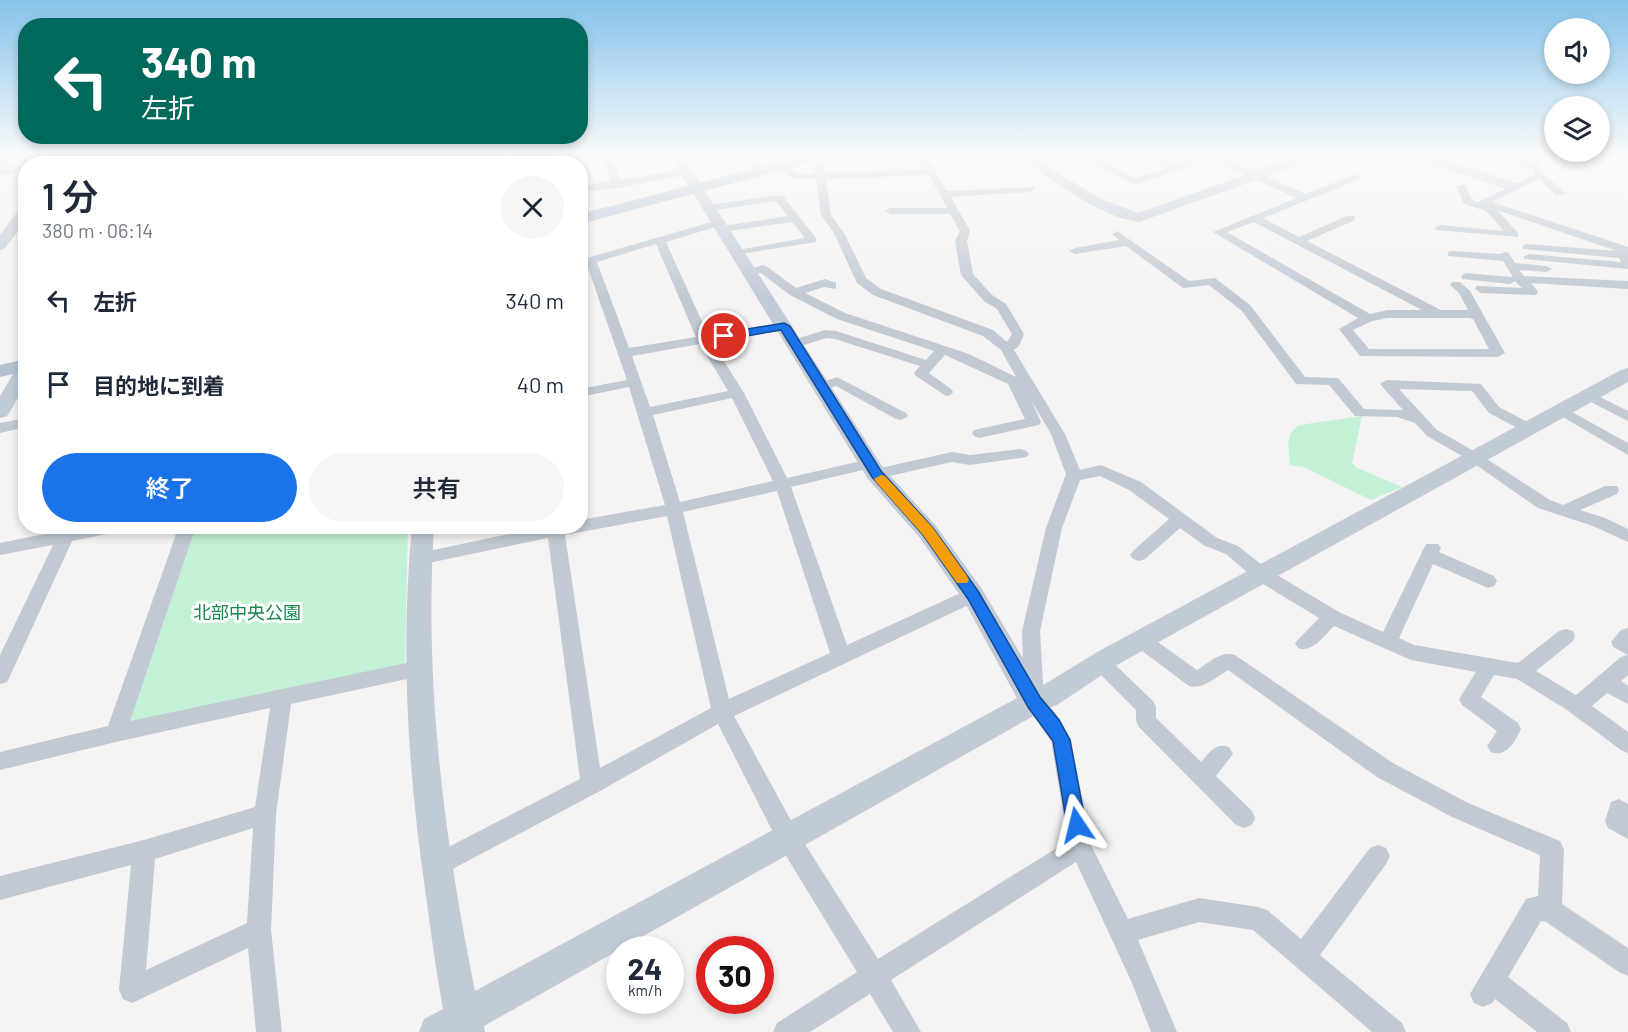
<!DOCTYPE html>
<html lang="ja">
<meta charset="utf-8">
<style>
:root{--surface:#fff;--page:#f6f6f7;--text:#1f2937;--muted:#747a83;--accent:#1a73e8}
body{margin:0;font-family:Barlow,"Noto Sans JP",sans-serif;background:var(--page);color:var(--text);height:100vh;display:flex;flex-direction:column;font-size:22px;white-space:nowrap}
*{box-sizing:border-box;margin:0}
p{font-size:20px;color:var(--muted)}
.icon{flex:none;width:33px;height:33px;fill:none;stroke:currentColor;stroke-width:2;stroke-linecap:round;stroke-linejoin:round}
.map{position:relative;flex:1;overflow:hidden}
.panel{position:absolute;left:18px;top:156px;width:570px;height:378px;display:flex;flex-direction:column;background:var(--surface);border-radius:24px;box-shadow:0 3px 9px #0003}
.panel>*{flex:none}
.banner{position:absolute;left:18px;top:18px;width:570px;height:126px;border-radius:24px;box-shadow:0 3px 9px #0003;background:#00695c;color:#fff;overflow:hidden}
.fabs{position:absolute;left:1544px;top:18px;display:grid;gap:12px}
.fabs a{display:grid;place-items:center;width:66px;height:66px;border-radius:50%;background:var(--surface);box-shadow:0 3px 9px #0003;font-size:30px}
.speed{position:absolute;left:606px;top:936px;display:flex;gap:12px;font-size:30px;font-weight:700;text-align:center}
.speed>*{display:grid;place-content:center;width:78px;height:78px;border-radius:50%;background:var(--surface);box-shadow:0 3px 9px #0003;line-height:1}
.speed small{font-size:15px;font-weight:400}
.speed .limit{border:9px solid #d22;background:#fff;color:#111}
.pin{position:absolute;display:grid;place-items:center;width:51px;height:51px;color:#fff;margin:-26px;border:3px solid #fff;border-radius:50%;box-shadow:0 2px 6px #0007}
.me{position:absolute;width:66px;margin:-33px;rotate:350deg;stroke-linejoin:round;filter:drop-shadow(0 0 4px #0008)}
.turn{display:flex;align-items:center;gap:21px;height:126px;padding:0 24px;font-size:27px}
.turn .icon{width:78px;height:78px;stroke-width:2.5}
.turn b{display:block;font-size:42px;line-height:51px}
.round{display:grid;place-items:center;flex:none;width:63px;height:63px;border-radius:32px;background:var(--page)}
.overview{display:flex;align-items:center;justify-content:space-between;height:102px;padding:0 24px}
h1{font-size:36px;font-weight:600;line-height:45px}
.button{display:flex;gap:12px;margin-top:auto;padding:12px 24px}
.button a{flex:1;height:69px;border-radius:36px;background:var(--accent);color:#fff;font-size:24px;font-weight:600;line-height:69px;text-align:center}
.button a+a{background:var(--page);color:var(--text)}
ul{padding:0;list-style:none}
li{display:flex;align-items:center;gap:18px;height:84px;padding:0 24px}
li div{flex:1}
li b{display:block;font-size:22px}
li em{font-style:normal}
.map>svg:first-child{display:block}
.green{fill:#c3f1d5}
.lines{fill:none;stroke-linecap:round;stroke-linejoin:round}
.street{fill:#c1cad2;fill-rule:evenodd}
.secondary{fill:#c1cbd6;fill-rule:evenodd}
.primary{fill:#b3c2d1;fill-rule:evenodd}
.route{fill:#1a73e8;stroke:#114b97;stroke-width:1.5}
.slow{fill:#f59e0b}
.labels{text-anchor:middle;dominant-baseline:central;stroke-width:6;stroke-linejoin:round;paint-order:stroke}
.park-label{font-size:18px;fill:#17864f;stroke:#fff}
</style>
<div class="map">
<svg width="1628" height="1032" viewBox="0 0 1628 1032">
<rect width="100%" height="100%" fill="#f5f3f3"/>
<g class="green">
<path d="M 1362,416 L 1352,463 L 1355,467 L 1402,487 L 1371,500 L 1304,467 L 1290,465 C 1289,450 1284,433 1300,425 Z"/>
<polygon points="177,527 408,527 405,666 130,723"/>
</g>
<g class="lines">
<g class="street">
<polygon points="0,154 10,154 5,166 0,169"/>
<polygon points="216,154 226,154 224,159 228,164 217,164 214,160"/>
<polygon points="340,154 350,156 345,159 305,164 273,164"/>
<polygon points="526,154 550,154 545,157 496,164 467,164"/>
<polygon points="600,154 610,154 620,180 686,169 691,172 686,175 617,188 580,192 580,186 611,181"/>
<polygon points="742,154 752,154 766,172 764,174 758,174"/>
<path d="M 812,154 L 822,154 L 825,173 L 925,169 L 911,154 L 921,154 L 933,167 L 947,191 L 1034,187 L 1035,189 L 1030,192 L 951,197 L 970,231 L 967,241 L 973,274 L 992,295 L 1006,304 L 1024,334 L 1019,346 L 1014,350 L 1065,434 L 1080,470 L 1101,465 L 1141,482 L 1217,538 L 1238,546 L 1267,569 L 1339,612 L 1383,632 L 1426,544 L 1438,544 L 1441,548 L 1439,552 L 1494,576 L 1497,581 L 1494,586 L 1488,588 L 1433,564 L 1399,638 L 1414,645 L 1518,663 L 1559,631 L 1566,629 L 1573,631 L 1575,636 L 1573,641 L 1536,671 L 1576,695 L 1621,657 L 1628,655 L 1628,675 L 1621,681 L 1628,686 L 1628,704 L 1607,693 L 1592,706 L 1628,732 L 1628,753 L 1621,750 L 1567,710 L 1517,679 L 1494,675 L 1481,697 L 1518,723 L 1521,729 C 1515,742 1506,758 1491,752 L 1487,746 L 1497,731 L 1462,705 L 1459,699 L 1476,672 L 1411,660 L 1334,626 C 1324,636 1313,653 1298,648 L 1295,643 L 1319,618 L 1255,579 L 1226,554 L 1205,546 L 1180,528 L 1145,559 L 1139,561 L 1133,559 L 1130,555 L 1133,551 L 1169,519 L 1129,490 L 1100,476 L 1080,480 L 1062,528 L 1040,631 L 1044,699 L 1060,719 L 1071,740 L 1091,845 L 1128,919 L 1199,898 L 1258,907 L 1267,910 L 1301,939 L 1370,848 L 1378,845 L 1386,848 L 1390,856 L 1386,864 L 1320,955 L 1402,1023 L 1406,1032 L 1372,1032 L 1253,930 L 1199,922 L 1138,940 L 1177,1032 L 1151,1032 L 1132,983 L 1076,862 L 891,980 L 921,1032 L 893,1032 L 870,994 L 810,1032 L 773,1032 L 777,1023 L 857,972 L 780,846 L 718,724 L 600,791 L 445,873 L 437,876 L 429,873 L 425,865 L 429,857 L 580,779 L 548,538 L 419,565 L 413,563 L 410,559 L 413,555 L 419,553 L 547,526 L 580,526 L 580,520 L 665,505 L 629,387 L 580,397 L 580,389 L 627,380 L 587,265 L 580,266 L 580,260 L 718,220 L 723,223 L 722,225 L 666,242 L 708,335 L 784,322 L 790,326 L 784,330 L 712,342 L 744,393 L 787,478 L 870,459 L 878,464 L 875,467 L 791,487 L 847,645 L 967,590 L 973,588 L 979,590 L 982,595 L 979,600 L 734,716 L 796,830 L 878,959 L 1068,841 L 1051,741 L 1024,702 L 1022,631 L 1046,528 L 1066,474 L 1051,434 L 1031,400 L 1041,422 L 1039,425 L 979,438 L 974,436 L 972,433 L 974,430 L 1025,419 L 1008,384 L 945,355 L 929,373 L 951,389 L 953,392 L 951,395 L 946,396 L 916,376 L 914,373 L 920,366 L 835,339 L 826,338 L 795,348 L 790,347 L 788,344 L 790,341 L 825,330 L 836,331 L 926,360 L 934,351 L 837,319 L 790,295 L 761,273 L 746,275 L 746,271 L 762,265 L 766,266 L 796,288 L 825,279 L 836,283 L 836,289 L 824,287 L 805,293 L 845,313 L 969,354 L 1016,377 L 1001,350 L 983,336 L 873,295 L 857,283 L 834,233 L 821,215 L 816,179 L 795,179 L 776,166 L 781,163 L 800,174 L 815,173 ZM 929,175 L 947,208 L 890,208 L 885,211 L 890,214 L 950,214 L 960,231 L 955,241 L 961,275 L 984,301 L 997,309 L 1012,334 L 1007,342 L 993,330 L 881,289 L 866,278 L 844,233 L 831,215 L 826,179 ZM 656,244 L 696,337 L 629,348 L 597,262 ZM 700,344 L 728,391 L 650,407 L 632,356 ZM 732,398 L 773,481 L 680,502 L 653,415 ZM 777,491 L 830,653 L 729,699 L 683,512 ZM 667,516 L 711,708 L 600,768 L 565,535 Z"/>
<path d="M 1079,154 L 1091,154 L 1136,178 L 1166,168 L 1140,154 L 1152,154 L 1175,165 L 1202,156 L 1201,154 L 1221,154 L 1219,156 L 1306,194 L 1354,175 L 1360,175 L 1360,179 L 1263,218 L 1299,237 L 1347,216 L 1355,216 L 1355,220 L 1307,241 L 1441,310 L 1468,310 L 1459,293 L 1450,285 L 1452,282 L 1460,282 L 1470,291 L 1505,353 L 1498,357 L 1360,356 L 1339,329 L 1358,318 L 1213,232 L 1297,198 L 1210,159 L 1135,185 L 1085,158 L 1038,168 L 1033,165 ZM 1254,222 L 1422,310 L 1388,310 L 1370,314 L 1227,232 ZM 1388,318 L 1469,318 L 1473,319 L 1489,349 L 1369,349 L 1353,330 L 1372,321 Z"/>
<polygon points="1487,154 1501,154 1530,162 1526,154 1536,154 1544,174 1566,194 1557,196 1539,179 1492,202 1628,247 1628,269 1525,259 1523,257 1529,254 1621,262 1619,258 1523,249 1523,245 1527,244 1617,251 1497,210 1518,233 1518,237 1436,230 1435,228 1440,225 1504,231 1486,211 1464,204 1456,186 1465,184 1472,200 1478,202 1535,174 1533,169"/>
<polygon points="779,195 783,196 816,238 816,242 734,255 734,251 738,250 805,238 792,222 722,232 717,229 722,226 788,216 776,201 709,211 704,208 709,205"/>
<polygon points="1117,231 1189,281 1215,278 1250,305 1305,377 1338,378 1364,409 1403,410 1380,384 1387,380 1481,384 1499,407 1533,425 1535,428 1533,431 1523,431 1489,413 1472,391 1399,389 1437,430 1479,454 1550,500 1563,505 1605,486 1617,486 1619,490 1617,494 1580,510 1605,518 1628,529 1628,542 1593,526 1538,508 1469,460 1427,436 1415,423 1397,417 1355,416 1329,385 1296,384 1242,311 1209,285 1183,288 1126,246 1075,254 1069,251 1075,248 1119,240 1112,234"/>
<polygon points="1452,251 1500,254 1505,252 1509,253 1515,263 1546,266 1552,269 1546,272 1519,270 1524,276 1628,281 1628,289 1531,283 1538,292 1536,295 1481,293 1475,289 1477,286 1522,288 1515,281 1510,284 1462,279 1462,275 1466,273 1513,277 1503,261 1448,256 1448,252"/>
<polygon points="837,377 906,413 908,416 901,420 896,419 836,386 822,391 815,387 817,384"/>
<polygon points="1588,391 1628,411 1628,421 1583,398 1581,395"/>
<polygon points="1561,406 1628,443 1628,455 1556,413 1554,410 1556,407"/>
<polygon points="26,418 26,427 0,433 0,423"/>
<polygon points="1021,449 1026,451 1029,454 1026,457 970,465 952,462 876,479 868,474 876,469 952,452 970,455"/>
<polygon points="61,526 125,526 123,530 117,532 72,541 10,676 7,682 0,684 0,655 53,545 0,555 0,543 59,531"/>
<path d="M 179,526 L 196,526 L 130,721 L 416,661 L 423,663 L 426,669 L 423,675 L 416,677 L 291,704 L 276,814 L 271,930 L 282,1032 L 256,1032 L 248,948 L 132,1003 L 123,999 L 119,990 L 131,865 L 0,900 L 0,876 L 144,840 L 255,807 L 270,708 L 116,742 L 0,770 L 0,752 L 108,726 ZM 253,828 L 247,923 L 146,970 L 155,859 Z"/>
<polygon points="1628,628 1628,655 1613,647 1611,642 1621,630"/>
<path d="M 1141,633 L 1148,635 L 1197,670 C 1208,663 1221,650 1235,655 L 1393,763 L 1468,803 L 1560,841 L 1564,849 L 1562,904 L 1628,948 L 1628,976 L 1619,972 L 1546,922 L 1541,921 L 1508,977 L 1567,1023 L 1571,1032 L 1537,1032 L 1495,999 L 1492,1003 L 1483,1007 L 1474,1003 L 1470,994 L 1526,899 L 1538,896 L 1540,855 L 1452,817 L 1377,777 L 1228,670 C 1216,677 1203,690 1189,686 L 1134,645 L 1132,640 L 1134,635 Z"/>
<path d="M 1100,654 L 1107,657 L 1153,701 L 1156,707 L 1156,718 L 1201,762 C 1210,752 1216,742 1229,747 L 1233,754 L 1216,776 L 1252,811 L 1255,818 L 1252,825 L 1244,828 L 1236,825 L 1139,727 L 1136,721 L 1136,710 L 1093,667 L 1090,662 L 1093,657 Z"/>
<polygon points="1619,799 1628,804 1628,839 1608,828 1605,821 1611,802"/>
</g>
<g class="secondary">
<polygon points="50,154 62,154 56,164 43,164"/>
<polygon points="125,154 164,154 158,158 107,164 62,164 68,160"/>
<polygon points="413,154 425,154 425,164 412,164"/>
<path d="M 669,154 L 681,154 L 884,469 L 936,526 L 982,589 L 1040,687 L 1099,651 L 1621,370 L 1628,368 L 1628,382 L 1117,665 L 1057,705 L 1044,710 L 484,1026 L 485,1032 L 419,1032 L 424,1019 L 443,1009 C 436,971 431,933 426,896 C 408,773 400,651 412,526 L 434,526 C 424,683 444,838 475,991 L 1017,698 L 964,601 L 920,538 L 868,479 Z"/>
<polygon points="1013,154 1027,154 1099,198 1138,213 1304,154 1321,154 1320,157 1139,222 1120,218 1089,204"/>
<polygon points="1408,154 1426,154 1519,184 1521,187 1519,190 1509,190 1409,157"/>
<polygon points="26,164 26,172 0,175 0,167"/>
<polygon points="26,206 26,221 5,248 0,250 0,235 21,207"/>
<polygon points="26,363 26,385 7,416 0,418 0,396 19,364"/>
</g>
<g class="primary">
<polygon points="811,154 834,154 832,157 580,224 580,214"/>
<polygon points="26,359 26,371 0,377 0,365"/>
</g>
</g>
<linearGradient id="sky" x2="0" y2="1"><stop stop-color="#85c3ea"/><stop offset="0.52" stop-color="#fafafa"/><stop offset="1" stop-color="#fafafa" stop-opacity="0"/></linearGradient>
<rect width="1628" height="298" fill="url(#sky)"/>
<polygon class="route" points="784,323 790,326 881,471 933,528 978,591 1040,697 1059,720 1070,740 1086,825 1083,831 1077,834 1070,831 1067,825 1053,741 1028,707 968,599 923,535 872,477 781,330 724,340 718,336 724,333"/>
<polygon class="slow" points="881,475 885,476 933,528 967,576 969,580 967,583 957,583 923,535 876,482 874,479"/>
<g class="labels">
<g class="park-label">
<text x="247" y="612">北部中央公園</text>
</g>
</g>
</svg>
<div class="fabs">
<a><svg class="icon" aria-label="sound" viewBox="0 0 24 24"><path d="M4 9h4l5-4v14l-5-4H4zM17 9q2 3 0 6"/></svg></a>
<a><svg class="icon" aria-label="layers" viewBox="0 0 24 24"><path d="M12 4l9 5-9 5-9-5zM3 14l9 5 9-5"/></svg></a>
</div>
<div class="speed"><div>24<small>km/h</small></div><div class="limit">30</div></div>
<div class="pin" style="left:724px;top:336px;background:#d93025"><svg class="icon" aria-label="arrive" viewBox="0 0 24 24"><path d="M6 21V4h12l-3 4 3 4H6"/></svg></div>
<svg class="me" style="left:1077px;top:825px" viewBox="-20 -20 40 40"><path d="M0-17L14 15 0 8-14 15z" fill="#1a73e8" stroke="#fff" stroke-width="4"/></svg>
<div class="banner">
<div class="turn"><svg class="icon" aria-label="left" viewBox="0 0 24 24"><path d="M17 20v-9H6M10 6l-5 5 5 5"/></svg><div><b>340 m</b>左折</div></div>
</div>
<section class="panel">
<div class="overview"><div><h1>1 分</h1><p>380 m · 06:14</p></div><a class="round"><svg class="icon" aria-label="close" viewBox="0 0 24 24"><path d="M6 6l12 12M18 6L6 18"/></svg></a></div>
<ul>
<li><svg class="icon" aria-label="left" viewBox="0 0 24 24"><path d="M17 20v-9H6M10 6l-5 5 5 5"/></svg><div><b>左折</b></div><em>340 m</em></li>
<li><svg class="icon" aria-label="arrive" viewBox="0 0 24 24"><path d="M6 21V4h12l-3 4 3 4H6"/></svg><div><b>目的地に到着</b></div><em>40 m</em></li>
</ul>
<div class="button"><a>終了</a><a>共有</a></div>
</section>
</div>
